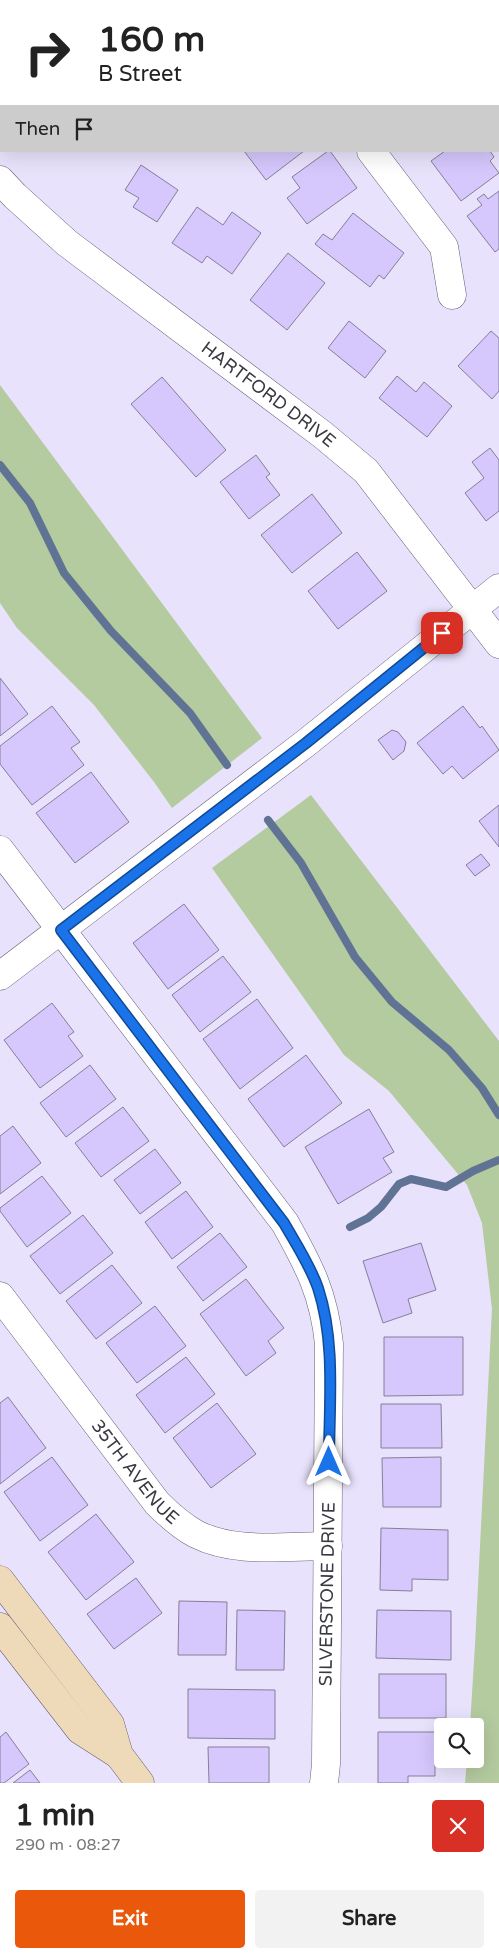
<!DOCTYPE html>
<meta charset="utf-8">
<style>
:root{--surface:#fff;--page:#f2f2f2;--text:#222;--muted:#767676;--accent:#ea580c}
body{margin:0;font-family:"Varela Round",sans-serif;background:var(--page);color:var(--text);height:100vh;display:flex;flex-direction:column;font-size:19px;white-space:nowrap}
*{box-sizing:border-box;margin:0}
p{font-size:16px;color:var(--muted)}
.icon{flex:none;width:28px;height:28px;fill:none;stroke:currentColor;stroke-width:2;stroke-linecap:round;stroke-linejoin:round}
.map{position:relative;height:1783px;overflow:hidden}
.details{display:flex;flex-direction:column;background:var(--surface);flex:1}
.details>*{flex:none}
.hud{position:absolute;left:0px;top:0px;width:500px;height:152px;box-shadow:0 5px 20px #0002;background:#fff;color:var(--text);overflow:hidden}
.buttons{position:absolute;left:434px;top:1718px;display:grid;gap:10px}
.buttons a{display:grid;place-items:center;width:50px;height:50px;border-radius:5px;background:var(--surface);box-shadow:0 5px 20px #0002;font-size:25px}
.pin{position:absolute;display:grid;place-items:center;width:42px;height:42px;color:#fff;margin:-21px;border-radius:10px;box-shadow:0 2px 8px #0006}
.me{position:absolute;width:55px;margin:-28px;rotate:0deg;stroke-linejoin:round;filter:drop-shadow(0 0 4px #0008)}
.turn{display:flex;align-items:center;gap:18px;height:105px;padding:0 15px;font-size:22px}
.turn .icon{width:65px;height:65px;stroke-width:2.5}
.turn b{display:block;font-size:35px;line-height:42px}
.then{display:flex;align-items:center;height:48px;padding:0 15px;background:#0003;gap:10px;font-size:19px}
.round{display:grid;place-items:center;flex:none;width:52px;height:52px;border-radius:5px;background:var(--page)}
.summary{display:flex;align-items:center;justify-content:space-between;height:85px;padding:0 15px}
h1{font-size:30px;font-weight:700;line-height:38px}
.cta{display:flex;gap:10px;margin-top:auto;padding:10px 15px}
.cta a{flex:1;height:58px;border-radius:5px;background:var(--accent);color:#fff;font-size:20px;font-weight:700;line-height:58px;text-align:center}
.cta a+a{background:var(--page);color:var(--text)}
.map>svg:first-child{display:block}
.green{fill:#b4ca9f}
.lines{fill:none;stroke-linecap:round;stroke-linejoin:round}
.stream{stroke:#607394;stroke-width:8}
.building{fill:#d6c7fc;stroke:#867f97}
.street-casing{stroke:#666076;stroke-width:29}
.secondary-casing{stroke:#666076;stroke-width:29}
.street{stroke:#fff;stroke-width:28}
.secondary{stroke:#eedab8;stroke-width:28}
.route-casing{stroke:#114b97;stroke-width:12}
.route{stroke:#1a73e8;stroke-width:9}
.labels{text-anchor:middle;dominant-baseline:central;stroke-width:4.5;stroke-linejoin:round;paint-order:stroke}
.street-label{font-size:18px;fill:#3a3842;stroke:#fff}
</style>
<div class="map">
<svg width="499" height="1783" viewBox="0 0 499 1783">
<rect width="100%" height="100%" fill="#e9e2fc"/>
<g class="green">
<polygon points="0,385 262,738 172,808 154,782 94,705 17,628 0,603"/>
<polygon points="311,795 499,1041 499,1783 465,1783 467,1759 475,1759 475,1726 470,1726 475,1645 492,1309 482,1223 467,1185 389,1091 344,1055 212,868"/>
</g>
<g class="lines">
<g class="stream">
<polyline points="0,465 30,503 64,573 111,631 190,713 227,765"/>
<polyline points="268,820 301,863 355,957 392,1002 449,1050 482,1088 499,1115"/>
<polyline points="350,1227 368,1218 381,1207 399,1184 411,1179 446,1187 473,1171 499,1160"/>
</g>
</g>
<g class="building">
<polygon points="137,0 193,0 192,1"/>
<polygon points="454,0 499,0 499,1 455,1"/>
<polygon points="244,151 304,151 266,180"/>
<polygon points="328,151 330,151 357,188 307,224 287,198 300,188 292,177"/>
<polygon points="445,151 490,151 494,157 490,161 499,173 461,201 431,161"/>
<polygon points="141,165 178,190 157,222 133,207 139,198 125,190"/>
<polygon points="499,191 499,249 495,252 467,216 482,205 477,199 484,194 488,199"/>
<polygon points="197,207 223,225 232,212 261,233 232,274 207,256 202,263 172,243"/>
<polygon points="353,213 404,253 384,279 379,275 370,287 315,244 323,234 332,240"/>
<polygon points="288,253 325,283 287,330 250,300"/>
<polygon points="349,321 386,351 365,378 328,348"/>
<polygon points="491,331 499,338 499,391 492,399 458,366"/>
<polygon points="397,376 416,392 424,382 452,406 427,437 379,398"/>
<polygon points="162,377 226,450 196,477 131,404"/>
<polygon points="490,448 499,460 499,511 486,521 465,493 484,478 472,462"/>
<polygon points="256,455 270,474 266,477 280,495 249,519 220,482"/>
<polygon points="312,494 342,533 292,573 261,535"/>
<polygon points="357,552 387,591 338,629 308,591"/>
<polygon points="0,678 28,714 0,736"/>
<polygon points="52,706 80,742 71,748 84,765 32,805 0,764 0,746"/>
<polygon points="463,706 480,728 482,726 499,750 463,779 452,766 443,774 417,743"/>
<polygon points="392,730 398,732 406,742 404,751 393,760 378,740"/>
<polygon points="91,772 129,822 75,863 36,813"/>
<polygon points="499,805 499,847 479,821"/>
<polygon points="481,854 490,865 475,876 466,865"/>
<polygon points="184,904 219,950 168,989 133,943"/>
<polygon points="223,956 251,992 200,1032 172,995"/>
<polygon points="257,999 293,1048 240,1089 203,1039"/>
<polygon points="52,1003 74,1032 68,1036 83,1056 40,1088 4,1040"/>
<polygon points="306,1055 342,1103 284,1147 248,1099"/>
<polygon points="90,1065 116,1099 66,1137 40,1103"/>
<polygon points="123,1107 149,1141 101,1177 75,1143"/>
<polygon points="369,1109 394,1152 383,1158 392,1172 338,1204 305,1147"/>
<polygon points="13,1126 41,1163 0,1194 0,1136"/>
<polygon points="155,1149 181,1183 140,1214 114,1180"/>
<polygon points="42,1176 71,1213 27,1247 0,1211 0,1208"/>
<polygon points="186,1191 213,1227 172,1259 145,1222"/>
<polygon points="83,1215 113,1253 60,1294 30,1256"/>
<polygon points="220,1233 247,1267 203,1301 177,1267"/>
<polygon points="421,1243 436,1290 408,1299 412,1313 383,1323 363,1261"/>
<polygon points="112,1265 142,1303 96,1339 66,1301"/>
<polygon points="246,1279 284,1328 268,1341 276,1353 246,1376 200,1314"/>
<polygon points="155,1306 186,1346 137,1383 106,1343"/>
<polygon points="384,1337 463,1337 463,1395 384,1396"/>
<polygon points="186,1357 215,1394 165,1433 136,1395"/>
<polygon points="8,1397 46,1448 0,1484 0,1403"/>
<polygon points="217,1403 256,1454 211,1488 173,1438"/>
<polygon points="381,1404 441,1404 442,1448 381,1448"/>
<polygon points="52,1457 88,1505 40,1541 4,1492"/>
<polygon points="441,1457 441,1507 383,1507 382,1458"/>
<polygon points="96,1514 134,1562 86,1600 48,1552"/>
<polygon points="381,1528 448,1530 448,1580 412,1579 412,1591 380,1590"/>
<polygon points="136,1578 162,1613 114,1649 87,1614"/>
<polygon points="179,1601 227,1602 226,1655 178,1655"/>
<polygon points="237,1610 285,1611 284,1670 236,1670"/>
<polygon points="377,1610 451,1611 451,1660 376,1658"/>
<rect x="379" y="1674" width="67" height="44"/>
<polygon points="188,1689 275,1690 275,1739 188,1738"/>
<polygon points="6,1732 29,1764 4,1783 0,1783 0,1737"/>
<polygon points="378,1732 442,1732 442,1758 435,1758 435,1776 408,1776 408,1783 378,1783"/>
<polygon points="208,1747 269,1747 269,1783 209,1783"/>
<polygon points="30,1770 40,1783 13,1783"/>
</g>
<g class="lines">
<defs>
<g id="street">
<polyline points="248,0 249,1"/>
<polyline points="363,1 365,0"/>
<polyline points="371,151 444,247 452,295"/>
<path id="s1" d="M 0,180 L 15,196 L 67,243 L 323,435 L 366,471 L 499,644"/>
<path d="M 0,850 L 285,1223 C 309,1266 324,1294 329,1344 L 326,1764 L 324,1783"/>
<polyline points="0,976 306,743 499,588"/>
<path id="s2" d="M 0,1296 L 157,1503 C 169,1515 181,1526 196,1534 C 235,1554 286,1546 328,1546"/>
</g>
<g id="secondary">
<polyline points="0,1580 110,1724 119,1755 140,1783"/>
<polyline points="0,1627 80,1730 119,1755"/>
</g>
</defs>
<use href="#street" class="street-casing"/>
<use href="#secondary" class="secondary-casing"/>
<use href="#street" class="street"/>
<use href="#secondary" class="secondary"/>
</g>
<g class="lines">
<defs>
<path id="route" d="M 329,1462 C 329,1404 336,1343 318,1288 C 310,1265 296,1244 284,1223 L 61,930 L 306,743 L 442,633"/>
</defs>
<use href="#route" class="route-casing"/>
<use href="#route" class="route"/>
</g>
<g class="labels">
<g class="street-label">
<text stroke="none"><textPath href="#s1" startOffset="344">HARTFORD DRIVE</textPath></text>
<text stroke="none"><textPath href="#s2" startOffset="222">35TH AVENUE</textPath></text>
<text transform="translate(327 1594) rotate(-89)">SILVERSTONE DRIVE</text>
</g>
</g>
</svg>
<div class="buttons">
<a><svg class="icon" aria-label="search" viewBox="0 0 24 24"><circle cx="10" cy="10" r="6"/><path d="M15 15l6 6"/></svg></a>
</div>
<div class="pin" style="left:442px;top:633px;background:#d93025"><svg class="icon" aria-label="arrive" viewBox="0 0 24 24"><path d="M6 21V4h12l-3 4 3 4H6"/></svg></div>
<svg class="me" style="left:329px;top:1462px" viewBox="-20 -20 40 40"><path d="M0-17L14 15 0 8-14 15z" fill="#1a73e8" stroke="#fff" stroke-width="4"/></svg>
<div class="hud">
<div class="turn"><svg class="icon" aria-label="right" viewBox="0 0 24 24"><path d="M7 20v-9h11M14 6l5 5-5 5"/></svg><div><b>160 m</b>B Street</div></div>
<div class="then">Then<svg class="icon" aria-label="arrive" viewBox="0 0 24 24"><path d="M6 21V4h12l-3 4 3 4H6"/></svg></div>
</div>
</div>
<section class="details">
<div class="summary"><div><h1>1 min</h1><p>290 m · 08:27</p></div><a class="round" style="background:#d93025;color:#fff"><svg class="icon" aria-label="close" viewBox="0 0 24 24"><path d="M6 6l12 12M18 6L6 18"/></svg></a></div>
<div class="cta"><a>Exit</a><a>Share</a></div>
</section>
